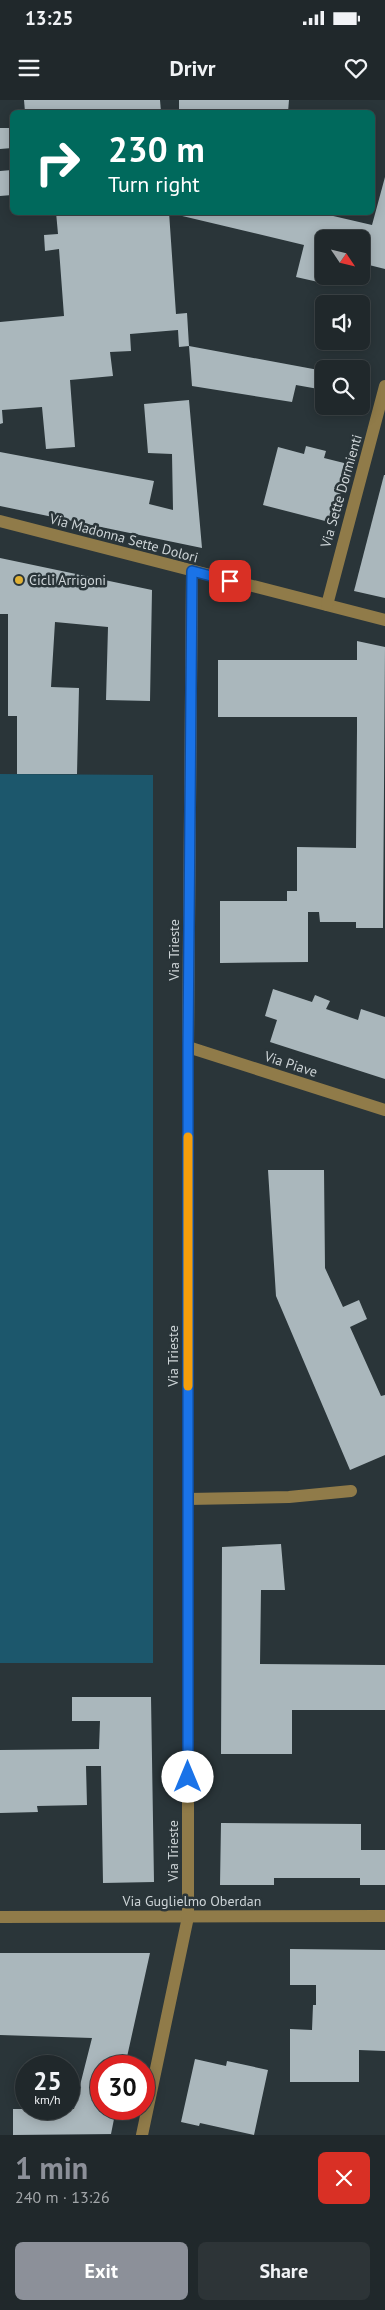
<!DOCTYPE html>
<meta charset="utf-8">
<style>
:root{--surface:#20282b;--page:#2d3437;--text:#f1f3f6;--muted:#a2a6a9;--line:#3d4447;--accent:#8c9099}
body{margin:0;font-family:"PT Sans",sans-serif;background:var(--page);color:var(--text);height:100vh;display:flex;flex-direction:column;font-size:19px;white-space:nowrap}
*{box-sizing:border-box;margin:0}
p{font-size:16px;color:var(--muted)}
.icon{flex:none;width:28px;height:28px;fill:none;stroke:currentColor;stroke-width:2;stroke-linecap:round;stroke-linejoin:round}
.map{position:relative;height:2035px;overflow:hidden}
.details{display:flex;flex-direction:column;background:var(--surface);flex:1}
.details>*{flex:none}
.guide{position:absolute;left:10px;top:10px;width:365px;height:105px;border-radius:8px;box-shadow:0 2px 12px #0003,0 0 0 1px var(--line);background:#00695c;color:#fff;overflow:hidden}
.needle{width:32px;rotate:125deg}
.fabs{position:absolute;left:315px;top:130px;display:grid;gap:10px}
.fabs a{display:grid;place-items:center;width:55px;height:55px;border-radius:8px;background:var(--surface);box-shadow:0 2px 12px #0003,0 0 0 1px var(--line);font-size:25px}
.speed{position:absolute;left:15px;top:1955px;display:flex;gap:10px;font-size:25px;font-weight:700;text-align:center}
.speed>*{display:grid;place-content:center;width:65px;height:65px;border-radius:50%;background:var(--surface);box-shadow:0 2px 12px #0003,0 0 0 1px var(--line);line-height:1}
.speed small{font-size:12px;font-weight:400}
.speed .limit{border:8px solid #d22;background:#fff;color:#111}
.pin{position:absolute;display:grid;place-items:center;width:42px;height:42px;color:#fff;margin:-21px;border-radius:10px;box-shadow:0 2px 8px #0006}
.me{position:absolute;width:55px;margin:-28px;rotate:0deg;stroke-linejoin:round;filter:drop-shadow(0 0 4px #0008)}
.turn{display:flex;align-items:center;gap:18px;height:105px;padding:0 15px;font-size:22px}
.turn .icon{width:65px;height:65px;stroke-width:2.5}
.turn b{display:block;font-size:35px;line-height:42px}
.round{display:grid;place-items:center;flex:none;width:52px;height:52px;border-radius:8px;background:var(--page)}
.headline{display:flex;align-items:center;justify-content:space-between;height:85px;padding:0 15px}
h1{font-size:30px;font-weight:700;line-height:38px;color:var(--accent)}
.action{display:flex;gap:10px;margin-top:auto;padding:10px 15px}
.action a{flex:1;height:58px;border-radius:8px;background:var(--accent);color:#fff;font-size:20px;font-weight:700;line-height:58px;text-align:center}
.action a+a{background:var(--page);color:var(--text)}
.status{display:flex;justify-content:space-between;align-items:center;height:35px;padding:0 25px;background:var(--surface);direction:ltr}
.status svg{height:14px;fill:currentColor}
header{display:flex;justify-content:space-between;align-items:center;height:65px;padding:0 15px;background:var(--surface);font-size:22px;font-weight:700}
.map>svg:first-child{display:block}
.green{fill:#1c576c}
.building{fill:#aab7bc}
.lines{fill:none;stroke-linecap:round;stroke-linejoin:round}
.minor{stroke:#907b49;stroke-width:12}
.route-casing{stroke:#114b97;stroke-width:12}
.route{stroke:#1a73e8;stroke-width:9}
.slow{stroke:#f59e0b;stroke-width:9}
.poi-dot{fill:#dfb034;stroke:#2a3539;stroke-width:2}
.labels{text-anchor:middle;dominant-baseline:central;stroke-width:5;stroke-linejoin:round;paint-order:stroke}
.street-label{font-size:14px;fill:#cdd4d7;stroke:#2a3539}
.poi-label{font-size:14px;fill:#cdd4d7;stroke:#2a3539;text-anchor:start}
</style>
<div class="status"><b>13:25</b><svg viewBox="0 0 49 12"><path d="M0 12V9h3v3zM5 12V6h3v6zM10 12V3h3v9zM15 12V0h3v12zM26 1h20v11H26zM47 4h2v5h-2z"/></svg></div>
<header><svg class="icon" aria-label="menu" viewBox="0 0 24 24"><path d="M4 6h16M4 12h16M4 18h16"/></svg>Drivr<svg class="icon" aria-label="heart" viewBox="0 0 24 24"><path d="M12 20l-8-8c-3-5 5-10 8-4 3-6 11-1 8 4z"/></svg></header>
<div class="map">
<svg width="385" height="2035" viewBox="0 0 385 2035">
<rect width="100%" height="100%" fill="#2a3539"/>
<polygon class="green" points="0,674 153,675 153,1563 0,1563"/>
<g class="building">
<polygon points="24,0 160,0 161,12 25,12"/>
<polygon points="179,0 289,0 288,12 179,12"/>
<polygon points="0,28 12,28 12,48 0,49"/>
<polygon points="12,70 12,95 0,96 0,71"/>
<polygon points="385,77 385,169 361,163 361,139 324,139 324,176 338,176 336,186 296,177 304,145 178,115 178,112 316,112 372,125"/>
<polygon points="56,112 169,112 176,214 187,213 189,246 179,247 178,230 130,234 131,251 110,252 113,276 70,280 75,347 46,349 42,307 2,310 3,323 0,324 0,222 64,216 59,149 45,151 44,135 58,134"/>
<polygon points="189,246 324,271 324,290 296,285 292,302 192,286"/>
<polygon points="361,278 371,280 366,304 361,303"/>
<polygon points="189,300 202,448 0,406 0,352 154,381 149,404 173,410 172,354 148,353 144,304"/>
<polygon points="306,346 326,351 324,358 348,364 333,423 263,405 278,347 304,354"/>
<polygon points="384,375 385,375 385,498 354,491"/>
<polygon points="0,458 152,490 150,601 106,600 108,527 55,522 51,587 79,588 77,674 17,674 17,616 8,616 8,514 0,514"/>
<polygon points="357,541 385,547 383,828 356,828 356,822 320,822 319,812 308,812 308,862 220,863 220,801 287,801 287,791 297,791 297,747 356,748 357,630 357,617 218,617 218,560 357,560"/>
<polygon points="273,889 312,902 315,895 330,901 326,909 358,920 361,909 385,917 385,979 270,942 277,920 265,916"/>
<polygon points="268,1070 324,1070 325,1168 343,1207 359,1200 367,1219 350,1227 381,1296 385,1295 385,1355 350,1370 276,1196"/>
<polygon points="281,1444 285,1490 261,1490 260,1564 385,1565 385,1610 292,1610 292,1654 221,1654 222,1447"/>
<polygon points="72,1597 151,1597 154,1782 103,1783 101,1666 86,1666 87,1705 37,1706 38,1712 0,1713 0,1650 99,1649 100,1621 72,1621"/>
<polygon points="221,1723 361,1724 361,1750 385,1750 385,1785 360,1785 360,1778 274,1778 274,1785 220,1785"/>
<polygon points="290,1849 385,1850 385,1951 359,1950 359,1982 290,1982 290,1929 312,1930 313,1905 316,1905 316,1885 290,1885"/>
<polygon points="0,1853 150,1853 125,1966 101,1966 101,2009 116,2009 111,2034 13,2035 13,2009 74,2009 92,1938 0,1935"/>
<polygon points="195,1959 226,1966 227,1961 268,1970 254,2035 200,2023 199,2026 181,2022"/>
</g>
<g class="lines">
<g class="minor">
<polyline points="0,421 385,520"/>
<polyline points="327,505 385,286"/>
<polyline points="188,947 385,1010"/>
<polyline points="188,1399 289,1397 351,1391"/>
<polyline points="0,1817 385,1816"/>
<polyline points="142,2035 188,1817 188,947 192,471"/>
</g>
</g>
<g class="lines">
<defs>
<polyline id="route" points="188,1677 188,947 192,471 230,481"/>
</defs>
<use href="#route" class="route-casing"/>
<use href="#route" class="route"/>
<polyline class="slow" points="188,1286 188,1037"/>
</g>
<circle class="poi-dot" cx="19" cy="480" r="5"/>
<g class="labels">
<g class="street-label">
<text transform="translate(341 391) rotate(-74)">Via Sette Dormienti</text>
<text transform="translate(124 438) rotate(15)">Via Madonna Sette Dolori</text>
<text transform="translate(174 850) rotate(-90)">Via Trieste</text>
<text transform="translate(291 964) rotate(18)">Via Piave</text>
<text transform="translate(173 1256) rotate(-90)">Via Trieste</text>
<text transform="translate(173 1751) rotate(-90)">Via Trieste</text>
<text x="192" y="1801">Via Guglielmo Oberdan</text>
</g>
<g class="poi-label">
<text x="29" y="480">Cicli Arrigoni</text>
</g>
</g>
</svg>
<div class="fabs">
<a><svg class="needle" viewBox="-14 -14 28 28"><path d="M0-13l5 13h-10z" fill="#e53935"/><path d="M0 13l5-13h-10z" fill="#a2a6a9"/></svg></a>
<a><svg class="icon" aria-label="sound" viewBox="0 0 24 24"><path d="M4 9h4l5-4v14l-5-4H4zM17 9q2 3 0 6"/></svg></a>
<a><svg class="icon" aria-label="search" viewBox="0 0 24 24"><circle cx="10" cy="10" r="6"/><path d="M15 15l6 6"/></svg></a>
</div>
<div class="speed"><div>25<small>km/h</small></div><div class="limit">30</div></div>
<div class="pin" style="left:230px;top:481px;background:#d93025"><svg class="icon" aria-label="arrive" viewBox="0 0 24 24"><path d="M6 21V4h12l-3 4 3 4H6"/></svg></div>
<svg class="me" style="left:188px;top:1677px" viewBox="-20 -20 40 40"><circle r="19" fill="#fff"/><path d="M0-13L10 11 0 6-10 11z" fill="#1a73e8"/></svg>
<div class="guide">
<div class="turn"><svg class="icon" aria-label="right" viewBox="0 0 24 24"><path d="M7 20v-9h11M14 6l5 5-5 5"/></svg><div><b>230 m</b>Turn right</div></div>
</div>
</div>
<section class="details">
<div class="headline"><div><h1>1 min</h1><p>240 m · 13:26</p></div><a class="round" style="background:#d93025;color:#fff"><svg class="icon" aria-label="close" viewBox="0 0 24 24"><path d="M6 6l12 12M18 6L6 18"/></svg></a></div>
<div class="action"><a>Exit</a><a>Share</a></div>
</section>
